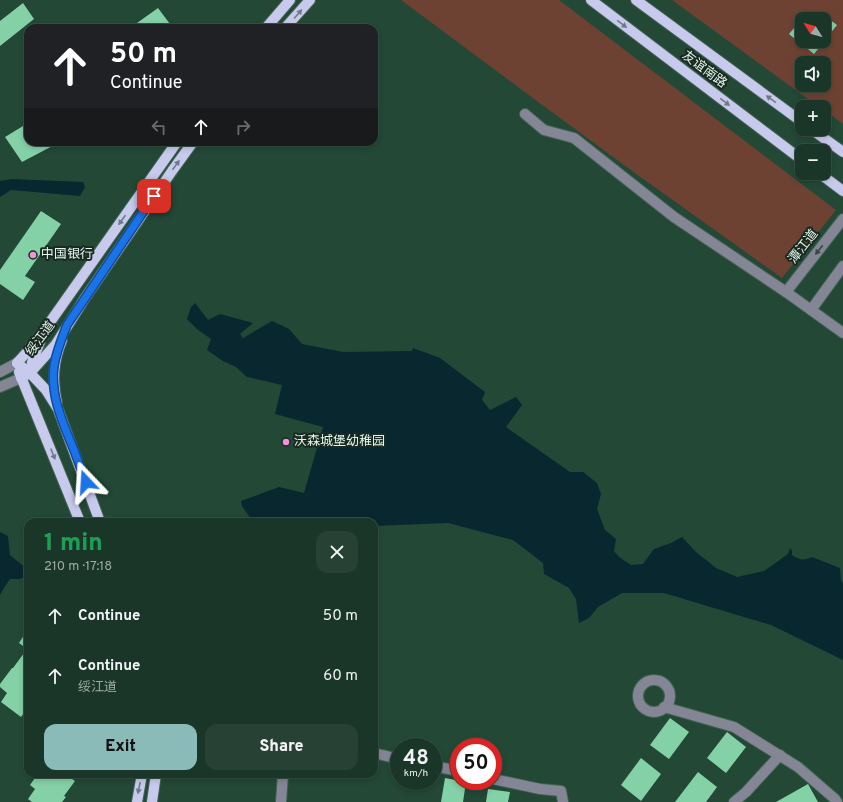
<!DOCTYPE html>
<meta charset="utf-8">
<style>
:root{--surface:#1a3628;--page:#274134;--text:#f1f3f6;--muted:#9faba8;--line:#385045;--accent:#8bbbb9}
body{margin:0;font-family:Overpass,"Noto Sans SC",sans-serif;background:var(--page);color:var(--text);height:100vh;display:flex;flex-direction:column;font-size:15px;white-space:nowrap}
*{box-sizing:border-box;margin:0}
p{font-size:13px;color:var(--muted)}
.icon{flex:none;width:22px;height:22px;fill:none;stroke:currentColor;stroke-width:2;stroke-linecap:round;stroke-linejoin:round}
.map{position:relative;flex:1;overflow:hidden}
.drawer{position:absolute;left:24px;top:518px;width:354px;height:260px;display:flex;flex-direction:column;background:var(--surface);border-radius:12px;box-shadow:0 2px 6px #0003,0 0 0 1px var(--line)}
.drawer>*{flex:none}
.top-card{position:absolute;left:24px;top:24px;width:354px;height:122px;border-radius:12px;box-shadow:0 2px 6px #0003,0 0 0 1px var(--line);background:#202124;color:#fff;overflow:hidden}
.needle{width:26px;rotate:307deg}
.buttons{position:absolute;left:795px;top:12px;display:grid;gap:8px}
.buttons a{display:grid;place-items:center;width:36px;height:36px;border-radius:8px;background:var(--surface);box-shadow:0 2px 6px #0003,0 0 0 1px var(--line);font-size:20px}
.speed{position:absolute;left:390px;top:738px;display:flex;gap:8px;font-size:20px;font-weight:700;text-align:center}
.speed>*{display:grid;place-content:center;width:52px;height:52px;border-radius:50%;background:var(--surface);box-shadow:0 2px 6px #0003,0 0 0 1px var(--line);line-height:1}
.speed small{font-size:10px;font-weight:400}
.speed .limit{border:6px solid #d22;background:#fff;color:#111}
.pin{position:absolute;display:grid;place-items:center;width:34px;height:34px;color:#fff;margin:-17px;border-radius:8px;box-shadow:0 2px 6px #0006}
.me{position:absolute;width:44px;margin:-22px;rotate:340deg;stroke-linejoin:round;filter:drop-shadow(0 0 3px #0008)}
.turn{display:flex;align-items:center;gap:14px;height:84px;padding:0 20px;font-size:18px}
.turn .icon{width:52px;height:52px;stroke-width:2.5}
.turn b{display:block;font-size:28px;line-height:34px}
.lanes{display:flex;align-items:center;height:38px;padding:0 20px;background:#0003;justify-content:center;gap:20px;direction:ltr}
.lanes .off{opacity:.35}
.round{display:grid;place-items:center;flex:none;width:42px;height:42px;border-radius:12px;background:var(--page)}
.summary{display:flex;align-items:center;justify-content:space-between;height:68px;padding:0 20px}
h1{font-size:24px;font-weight:800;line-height:30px;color:#1e9e55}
.primary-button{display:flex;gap:8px;margin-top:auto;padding:8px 20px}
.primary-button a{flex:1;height:46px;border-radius:12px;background:var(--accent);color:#111;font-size:16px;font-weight:800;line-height:46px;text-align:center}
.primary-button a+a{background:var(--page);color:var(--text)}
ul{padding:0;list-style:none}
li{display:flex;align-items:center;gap:12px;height:60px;padding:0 20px}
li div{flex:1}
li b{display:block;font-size:15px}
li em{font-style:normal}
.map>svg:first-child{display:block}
.green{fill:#6d4233;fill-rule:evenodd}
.water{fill:#09272f}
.building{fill:#84d0a7}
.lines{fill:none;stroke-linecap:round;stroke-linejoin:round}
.minor-casing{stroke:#426453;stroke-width:12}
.major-casing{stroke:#426453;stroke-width:12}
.minor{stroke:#848696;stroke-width:10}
.major{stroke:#c7caec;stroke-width:10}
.oneway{fill:#707a87}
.oneway2{fill:#3a4645}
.route-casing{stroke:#114b97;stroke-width:10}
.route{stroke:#1a73e8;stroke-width:7}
.poi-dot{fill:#f491d4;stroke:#1a2a22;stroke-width:1.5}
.labels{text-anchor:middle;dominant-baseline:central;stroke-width:4;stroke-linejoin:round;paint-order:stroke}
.street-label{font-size:13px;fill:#e3f8ec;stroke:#1a2a22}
.poi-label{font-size:13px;fill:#e3f8ec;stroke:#1a2a22;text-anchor:start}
</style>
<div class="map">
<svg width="843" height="802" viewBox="0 0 843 802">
<rect width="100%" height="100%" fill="#234836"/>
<g class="green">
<polygon points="401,0 559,0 836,210 782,278 639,176 545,107"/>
<path d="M 672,0 L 843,0 L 843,124 L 824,110 L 824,107 L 819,107 ZM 802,19 L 824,19 L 824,41 L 802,41 ZM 802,63 L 824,63 L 824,85 L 802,85 Z"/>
</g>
<g class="water">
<polygon points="12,179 83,182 85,187 80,196 11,190 0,197 0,181"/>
<path d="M 195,303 L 208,320 L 220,314 L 253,323 L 240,334 L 243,338 L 272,321 L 289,329 L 302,344 L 343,352 L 412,351 L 413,348 L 440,358 L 485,392 L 482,400 L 490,410 L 516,397 L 522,405 L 506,427 L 570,472 L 583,472 L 597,483 L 601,494 L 597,509 L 605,530 L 616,539 L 614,551 L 619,557 L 631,565 L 643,564 L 654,549 L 671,543 L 682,537 L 696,552 L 716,568 L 737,577 L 764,571 L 788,554 L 790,548 L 792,551 L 792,555 C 799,560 805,561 812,557 L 840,568 L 841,580 L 843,584 L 843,660 L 771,625 L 664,593 L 622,593 L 598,607 L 589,618 L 579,623 L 576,599 L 569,588 L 544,574 L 543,563 L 513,540 L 448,523 L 374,526 L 374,522 L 253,522 L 242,506 L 241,501 L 279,487 L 304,493 L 323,427 L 275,414 L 282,385 L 247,377 L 236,367 L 223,361 L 207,350 L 211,339 L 197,329 L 187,319 L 191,307 Z"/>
<polygon points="0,532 8,536 10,555 28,570 28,576 19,579 10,579 4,588 0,595"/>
</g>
<g class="building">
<polygon points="23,3 34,19 0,46 0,21"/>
<polygon points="158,8 173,28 130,28"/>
<polygon points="829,19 837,25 814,54 798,41 824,41 824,26"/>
<polygon points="795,27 801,32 795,39 789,34"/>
<polygon points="28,123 28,142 60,142 22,162 5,137"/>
<polygon points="41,211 61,224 25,276 35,282 23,300 0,284 0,270"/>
<polygon points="28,629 28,707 21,717 1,702 7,693 0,687 0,684 12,668 13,668 27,649 19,643"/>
<polygon points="670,718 689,732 669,759 650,745"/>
<polygon points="727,732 746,747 726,773 707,758"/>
<polygon points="641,758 661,774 641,801 621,785"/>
<polygon points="698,772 717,787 706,802 675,802"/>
<polygon points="46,774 65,774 75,781 64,796 66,797 62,802 32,802 28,799 35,789 30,785 37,775 43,779"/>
<polygon points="445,778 466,782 463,802 441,802"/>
<polygon points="808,784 818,802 776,802"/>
<polygon points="488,789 510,792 508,802 486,802"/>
</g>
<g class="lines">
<defs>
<g id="minor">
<polyline points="525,114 544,130 574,138 674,217 786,292 843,333"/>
<polyline points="786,292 843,219"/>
<polyline points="811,310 843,266"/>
<polyline points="0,372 17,363"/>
<polyline points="0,387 21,378"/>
<circle cx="654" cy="696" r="16"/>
<polyline points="664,707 734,727 798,767 835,799 837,802"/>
<polyline points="374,753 399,759"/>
<polyline points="433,766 459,771"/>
<polyline points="493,779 540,789 561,791 563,802"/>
<polyline points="281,802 283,774"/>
<polyline points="734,802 746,792 780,755"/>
</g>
<g id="major">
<polyline points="591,0 802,160"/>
<polyline points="636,0 802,122"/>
<polyline points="266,28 290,0"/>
<polyline points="285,28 310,0"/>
<polyline points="811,129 843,152"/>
<polyline points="819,173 843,191"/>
<polyline points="17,363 27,352 48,325 177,142"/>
<polyline points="17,363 30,373 46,390 58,409 100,522"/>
<polyline points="19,372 80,522"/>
<polyline points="31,372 32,362 40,342"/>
<polyline points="21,378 30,373 56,344 85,298 172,171 193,142"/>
<path d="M 57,403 C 52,380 53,362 62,340"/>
<polyline points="137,802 142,774"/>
<polyline points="152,802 156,774"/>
</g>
</defs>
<use href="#minor" class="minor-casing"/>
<use href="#major" class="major-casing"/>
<use href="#minor" class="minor"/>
<use href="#major" class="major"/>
</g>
<defs><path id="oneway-solid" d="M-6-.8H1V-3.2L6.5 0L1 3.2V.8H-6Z"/></defs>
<g class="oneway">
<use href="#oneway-solid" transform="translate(298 14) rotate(-49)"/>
<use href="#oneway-solid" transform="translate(622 24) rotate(37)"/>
<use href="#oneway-solid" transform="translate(771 99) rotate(-144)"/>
<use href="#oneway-solid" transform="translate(725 102) rotate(37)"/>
<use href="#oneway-solid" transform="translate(176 165) rotate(-54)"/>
<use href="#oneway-solid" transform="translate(122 220) rotate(125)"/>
<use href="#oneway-solid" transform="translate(53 454) rotate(68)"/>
<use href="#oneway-solid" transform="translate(139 788) rotate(101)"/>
</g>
<use class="oneway2" href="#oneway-solid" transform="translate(819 250) rotate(128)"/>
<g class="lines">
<defs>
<path id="route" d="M 86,482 C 82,471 78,461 74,450 C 63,423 50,396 54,366 C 56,352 62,338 67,325 L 154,196"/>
</defs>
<use href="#route" class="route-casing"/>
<use href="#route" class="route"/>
</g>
<g class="poi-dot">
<circle cx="33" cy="255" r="4"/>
<circle cx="286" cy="442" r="4"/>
</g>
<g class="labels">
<g class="street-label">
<text transform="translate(704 70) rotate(37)">友谊南路</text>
<text transform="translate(804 247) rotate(-52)">潭江道</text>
<text transform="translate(41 339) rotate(-53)">绥江道</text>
</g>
<g class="poi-label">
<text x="41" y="255">中国银行</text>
<text x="294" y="442">沃森城堡幼稚园</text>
</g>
</g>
</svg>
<div class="buttons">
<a><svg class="needle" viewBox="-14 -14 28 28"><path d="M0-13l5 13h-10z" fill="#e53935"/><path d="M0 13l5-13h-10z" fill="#9faba8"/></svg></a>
<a><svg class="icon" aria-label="sound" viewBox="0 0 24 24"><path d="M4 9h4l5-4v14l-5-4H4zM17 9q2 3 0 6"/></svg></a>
<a>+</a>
<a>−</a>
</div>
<div class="speed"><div>48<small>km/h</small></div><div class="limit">50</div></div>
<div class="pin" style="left:154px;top:196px;background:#d93025"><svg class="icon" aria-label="arrive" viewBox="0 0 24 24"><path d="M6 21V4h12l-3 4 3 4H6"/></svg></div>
<svg class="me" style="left:86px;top:482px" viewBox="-20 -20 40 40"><path d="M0-17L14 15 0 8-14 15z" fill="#1a73e8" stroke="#fff" stroke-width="4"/></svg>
<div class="top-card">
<div class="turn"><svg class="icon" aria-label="ahead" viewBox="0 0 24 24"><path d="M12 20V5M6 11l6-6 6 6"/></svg><div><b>50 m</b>Continue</div></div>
<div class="lanes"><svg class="icon off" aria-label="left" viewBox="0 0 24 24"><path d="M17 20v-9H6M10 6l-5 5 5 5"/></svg><svg class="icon" aria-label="ahead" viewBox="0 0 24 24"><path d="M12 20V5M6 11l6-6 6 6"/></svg><svg class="icon off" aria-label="right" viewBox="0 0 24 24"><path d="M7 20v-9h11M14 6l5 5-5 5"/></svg></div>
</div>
<section class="drawer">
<div class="summary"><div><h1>1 min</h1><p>210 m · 17:18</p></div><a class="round"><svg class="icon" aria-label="close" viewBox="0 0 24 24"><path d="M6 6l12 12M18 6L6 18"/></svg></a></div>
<ul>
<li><svg class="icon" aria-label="ahead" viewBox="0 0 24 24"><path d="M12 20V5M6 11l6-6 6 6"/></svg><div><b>Continue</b></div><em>50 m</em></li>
<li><svg class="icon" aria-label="ahead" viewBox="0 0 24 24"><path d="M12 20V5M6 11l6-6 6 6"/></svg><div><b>Continue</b><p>绥江道</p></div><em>60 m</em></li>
</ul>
<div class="primary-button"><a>Exit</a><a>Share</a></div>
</section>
</div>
